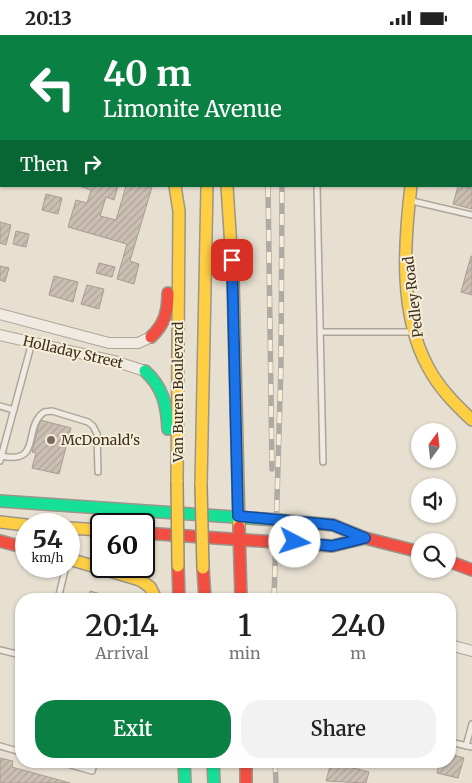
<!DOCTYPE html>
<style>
:root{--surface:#fff;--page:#f2f2f2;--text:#222;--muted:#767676;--accent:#0b8043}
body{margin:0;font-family:Merriweather,serif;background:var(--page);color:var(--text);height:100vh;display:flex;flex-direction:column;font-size:19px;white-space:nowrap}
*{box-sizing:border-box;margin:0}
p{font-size:16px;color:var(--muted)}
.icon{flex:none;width:28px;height:28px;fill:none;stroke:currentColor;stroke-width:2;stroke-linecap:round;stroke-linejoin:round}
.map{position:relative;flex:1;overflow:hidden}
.side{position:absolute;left:15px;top:558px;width:441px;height:175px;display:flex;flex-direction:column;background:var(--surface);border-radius:20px;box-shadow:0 1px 4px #0004}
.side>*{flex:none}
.guide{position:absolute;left:0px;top:0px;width:472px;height:152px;box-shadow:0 1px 4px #0004;background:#0b8043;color:#fff;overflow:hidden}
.needle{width:32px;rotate:15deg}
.tools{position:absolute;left:411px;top:388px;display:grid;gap:10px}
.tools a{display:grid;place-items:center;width:45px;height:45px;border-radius:50%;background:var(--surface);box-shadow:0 1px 4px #0004;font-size:25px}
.speed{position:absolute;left:15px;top:478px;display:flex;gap:10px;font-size:25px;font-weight:700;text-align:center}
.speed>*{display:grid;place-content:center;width:65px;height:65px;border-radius:50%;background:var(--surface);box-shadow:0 1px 4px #0004;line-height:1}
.speed small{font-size:12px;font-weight:400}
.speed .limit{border:2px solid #111;border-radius:8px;background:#fff;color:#111}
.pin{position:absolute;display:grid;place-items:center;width:42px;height:42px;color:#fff;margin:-21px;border-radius:10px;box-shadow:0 2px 8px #0006}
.me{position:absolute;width:55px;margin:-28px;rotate:95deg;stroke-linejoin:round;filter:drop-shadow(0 0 4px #0008)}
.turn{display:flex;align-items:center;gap:18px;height:105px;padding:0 20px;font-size:22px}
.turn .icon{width:65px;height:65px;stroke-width:2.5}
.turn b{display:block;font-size:35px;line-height:42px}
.then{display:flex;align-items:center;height:48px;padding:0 20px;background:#0003;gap:10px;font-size:19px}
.eta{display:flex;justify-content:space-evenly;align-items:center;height:85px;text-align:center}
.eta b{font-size:30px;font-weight:600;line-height:35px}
.primary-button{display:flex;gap:10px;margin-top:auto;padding:10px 20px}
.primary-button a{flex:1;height:58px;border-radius:20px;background:var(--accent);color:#fff;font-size:20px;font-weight:600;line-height:58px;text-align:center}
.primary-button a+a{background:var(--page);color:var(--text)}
.status{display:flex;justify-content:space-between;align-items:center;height:35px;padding:0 25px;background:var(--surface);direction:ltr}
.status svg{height:14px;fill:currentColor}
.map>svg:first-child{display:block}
.building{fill:url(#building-hatch);stroke:#a89c90}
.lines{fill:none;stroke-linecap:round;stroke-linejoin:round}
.lane-casing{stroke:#ada599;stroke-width:8}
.street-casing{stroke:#ada599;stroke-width:12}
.fast-casing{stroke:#9c958a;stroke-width:14}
.slow-casing{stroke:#9c958a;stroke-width:14}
.jam-casing{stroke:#9c958a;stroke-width:14}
.lane{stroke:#efebe3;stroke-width:5}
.street{stroke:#efebe3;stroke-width:10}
.fast{stroke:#16e098;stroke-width:11}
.slow{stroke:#ffcf43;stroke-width:11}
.jam{stroke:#f24e42;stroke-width:11}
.rail-casing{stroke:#afaaa2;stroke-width:5.5}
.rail{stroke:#f7eed8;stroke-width:4;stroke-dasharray:11;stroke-linecap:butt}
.slow-bridge-casing{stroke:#928b80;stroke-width:14;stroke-linecap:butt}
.slow-bridge{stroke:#ffcf43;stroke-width:11}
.route-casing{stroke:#114b97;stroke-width:12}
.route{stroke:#1a73e8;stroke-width:9}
.poi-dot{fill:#786c5e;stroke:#f7eed8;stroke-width:2}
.labels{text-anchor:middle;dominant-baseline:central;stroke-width:4;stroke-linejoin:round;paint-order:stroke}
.street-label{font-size:14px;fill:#3d2e20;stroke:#f7eed8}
.poi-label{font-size:14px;fill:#3d2e20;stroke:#f7eed8;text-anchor:start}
</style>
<div class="status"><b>20:13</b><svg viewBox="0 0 49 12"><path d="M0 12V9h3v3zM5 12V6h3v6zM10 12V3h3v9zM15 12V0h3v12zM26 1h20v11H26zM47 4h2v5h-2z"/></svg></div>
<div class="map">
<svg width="472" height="748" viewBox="0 0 472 748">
<defs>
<pattern id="building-hatch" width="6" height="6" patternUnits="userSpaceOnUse" patternTransform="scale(1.25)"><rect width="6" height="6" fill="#cbbfb2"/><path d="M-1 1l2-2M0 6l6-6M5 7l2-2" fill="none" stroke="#afa499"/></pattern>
</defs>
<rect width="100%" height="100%" fill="#e7e0d1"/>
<g class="building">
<polygon points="118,151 114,165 106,162 100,181 116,185 126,151 152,152 130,226 139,229 134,249 117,244 127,209 68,192 76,165 87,168 91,155 79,151"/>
<polygon points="458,151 472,153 472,174 453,169"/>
<polygon points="46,159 62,163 58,179 42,175"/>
<polygon points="0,187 11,190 6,210 0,208"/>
<polygon points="16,196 29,199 26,212 13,209"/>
<polygon points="471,221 472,221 472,260 461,257"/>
<polygon points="99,228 115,232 112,242 96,238"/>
<polygon points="0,231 9,233 5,247 0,245"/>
<polygon points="54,241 78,247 73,267 49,260"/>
<polygon points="87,250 104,254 99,274 81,269"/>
<polygon points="40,385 71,393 59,439 32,433 36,418 32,417"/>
<polygon points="90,556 119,564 88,564"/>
<polygon points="450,719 464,723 458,743 437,738 440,726 450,726"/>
<polygon points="0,723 13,726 12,732 70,748 0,748"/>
<polygon points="331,727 369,737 366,748 326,746"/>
</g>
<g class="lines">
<defs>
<g id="lane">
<polyline points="313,0 313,1"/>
<polyline points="317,151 323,427"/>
<polyline points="412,166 472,180"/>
<polyline points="320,297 412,297"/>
<polyline points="0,371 14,375"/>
<path d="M 1,421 C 43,430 22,393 44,377 L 52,376 L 88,387 L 93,391 L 97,399 L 98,437"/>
<polyline points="0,426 32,307"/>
<polyline points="58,564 66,531"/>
<polyline points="0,615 21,620"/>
<polyline points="450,707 472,712"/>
<polyline points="0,711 21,717"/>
<polyline points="466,711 472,689"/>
<polyline points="18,716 21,704"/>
<polyline points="57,726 92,736 95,726"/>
</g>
<g id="street">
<polyline points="8,1 8,0"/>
<polyline points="0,29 1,25"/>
<polyline points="0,67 1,68"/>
<polyline points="0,279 109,308 138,308 151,302"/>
<polyline points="0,300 114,326 145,336"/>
<polyline points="450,610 472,616"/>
</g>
<g id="fast">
<polyline points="216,0 216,1"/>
<polyline points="442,0 442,1"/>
<path d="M 145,336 C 163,352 167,371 168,394"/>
<polyline points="0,466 278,485"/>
<polyline points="184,726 185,748"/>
<polyline points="213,726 214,748"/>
</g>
<g id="slow">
<polyline points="179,0 179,1"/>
<polyline points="175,151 179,176 177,447"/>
<polyline points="227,151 233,244 239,492"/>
<path d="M 411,151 C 404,209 399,279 428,332 C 439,353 455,369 472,385"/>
<polyline points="201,450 207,151"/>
<polyline points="0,487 26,490"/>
<polyline points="69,493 101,495"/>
<polyline points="69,524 140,545 150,552 156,564"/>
</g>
<g id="jam">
<path d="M 151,302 C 165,289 168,276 168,258"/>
<polyline points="278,485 333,490 365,503 420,517"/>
<polyline points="239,492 241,564"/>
<polyline points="144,498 332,511 365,503"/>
<polyline points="0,506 26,513"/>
<polyline points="448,526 472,535"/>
<polyline points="178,531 179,564"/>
<polyline points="203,533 205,564"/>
<polyline points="246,726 246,748"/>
</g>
</defs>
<use href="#lane" class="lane-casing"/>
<use href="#street" class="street-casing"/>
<use href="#fast" class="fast-casing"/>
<use href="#slow" class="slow-casing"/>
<use href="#jam" class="jam-casing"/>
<use href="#lane" class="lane"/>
<use href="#street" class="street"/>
<use href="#fast" class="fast"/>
<use href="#slow" class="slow"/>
<use href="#jam" class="jam"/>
<defs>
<g id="rail">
<polyline points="266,0 266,1"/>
<polyline points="280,0 280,1"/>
<polyline points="268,151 272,434"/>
<polyline points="274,564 281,330 282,151"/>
<polyline points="275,726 276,748"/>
</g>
</defs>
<use href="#rail" class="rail-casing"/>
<use href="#rail" class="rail"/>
<defs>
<g id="slow-bridge">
<polyline points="177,447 178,531"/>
<polyline points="201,450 203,533"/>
</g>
</defs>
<use href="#slow-bridge" class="slow-bridge-casing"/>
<use href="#slow-bridge" class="slow-bridge"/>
</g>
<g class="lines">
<defs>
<polyline id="route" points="232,225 238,481 333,490 365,503 332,511 295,507"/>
</defs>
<use href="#route" class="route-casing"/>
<use href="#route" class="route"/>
</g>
<circle class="poi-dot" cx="51" cy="405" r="5"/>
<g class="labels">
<g class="street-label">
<text transform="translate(413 262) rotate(-97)">Pedley Road</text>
<text transform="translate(73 317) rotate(13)">Holladay Street</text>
<text transform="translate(178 357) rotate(-90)">Van Buren Boulevard</text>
</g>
<g class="poi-label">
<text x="61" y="405">McDonald's</text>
</g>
</g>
</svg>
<div class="tools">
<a><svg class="needle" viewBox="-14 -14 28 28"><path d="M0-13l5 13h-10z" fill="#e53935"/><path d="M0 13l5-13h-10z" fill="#767676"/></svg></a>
<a><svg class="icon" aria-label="sound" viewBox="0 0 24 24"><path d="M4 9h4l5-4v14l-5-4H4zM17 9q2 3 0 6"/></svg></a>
<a><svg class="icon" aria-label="search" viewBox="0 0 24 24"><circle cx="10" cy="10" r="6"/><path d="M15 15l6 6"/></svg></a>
</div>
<div class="speed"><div>54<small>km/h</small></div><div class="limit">60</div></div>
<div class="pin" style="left:232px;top:225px;background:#d93025"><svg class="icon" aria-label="arrive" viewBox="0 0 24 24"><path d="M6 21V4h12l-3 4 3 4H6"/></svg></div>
<svg class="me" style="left:295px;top:507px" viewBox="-20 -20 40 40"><circle r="19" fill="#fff"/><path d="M0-13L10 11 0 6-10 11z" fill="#1a73e8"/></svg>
<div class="guide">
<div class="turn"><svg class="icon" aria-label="left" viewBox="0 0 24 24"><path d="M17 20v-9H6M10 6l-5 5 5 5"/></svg><div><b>40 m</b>Limonite Avenue</div></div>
<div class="then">Then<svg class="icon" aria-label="right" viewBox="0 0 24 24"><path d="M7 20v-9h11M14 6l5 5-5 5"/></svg></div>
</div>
<section class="side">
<div class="eta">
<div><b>20:14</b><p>Arrival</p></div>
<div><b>1</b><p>min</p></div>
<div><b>240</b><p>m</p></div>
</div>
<div class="primary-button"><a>Exit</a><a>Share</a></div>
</section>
</div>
